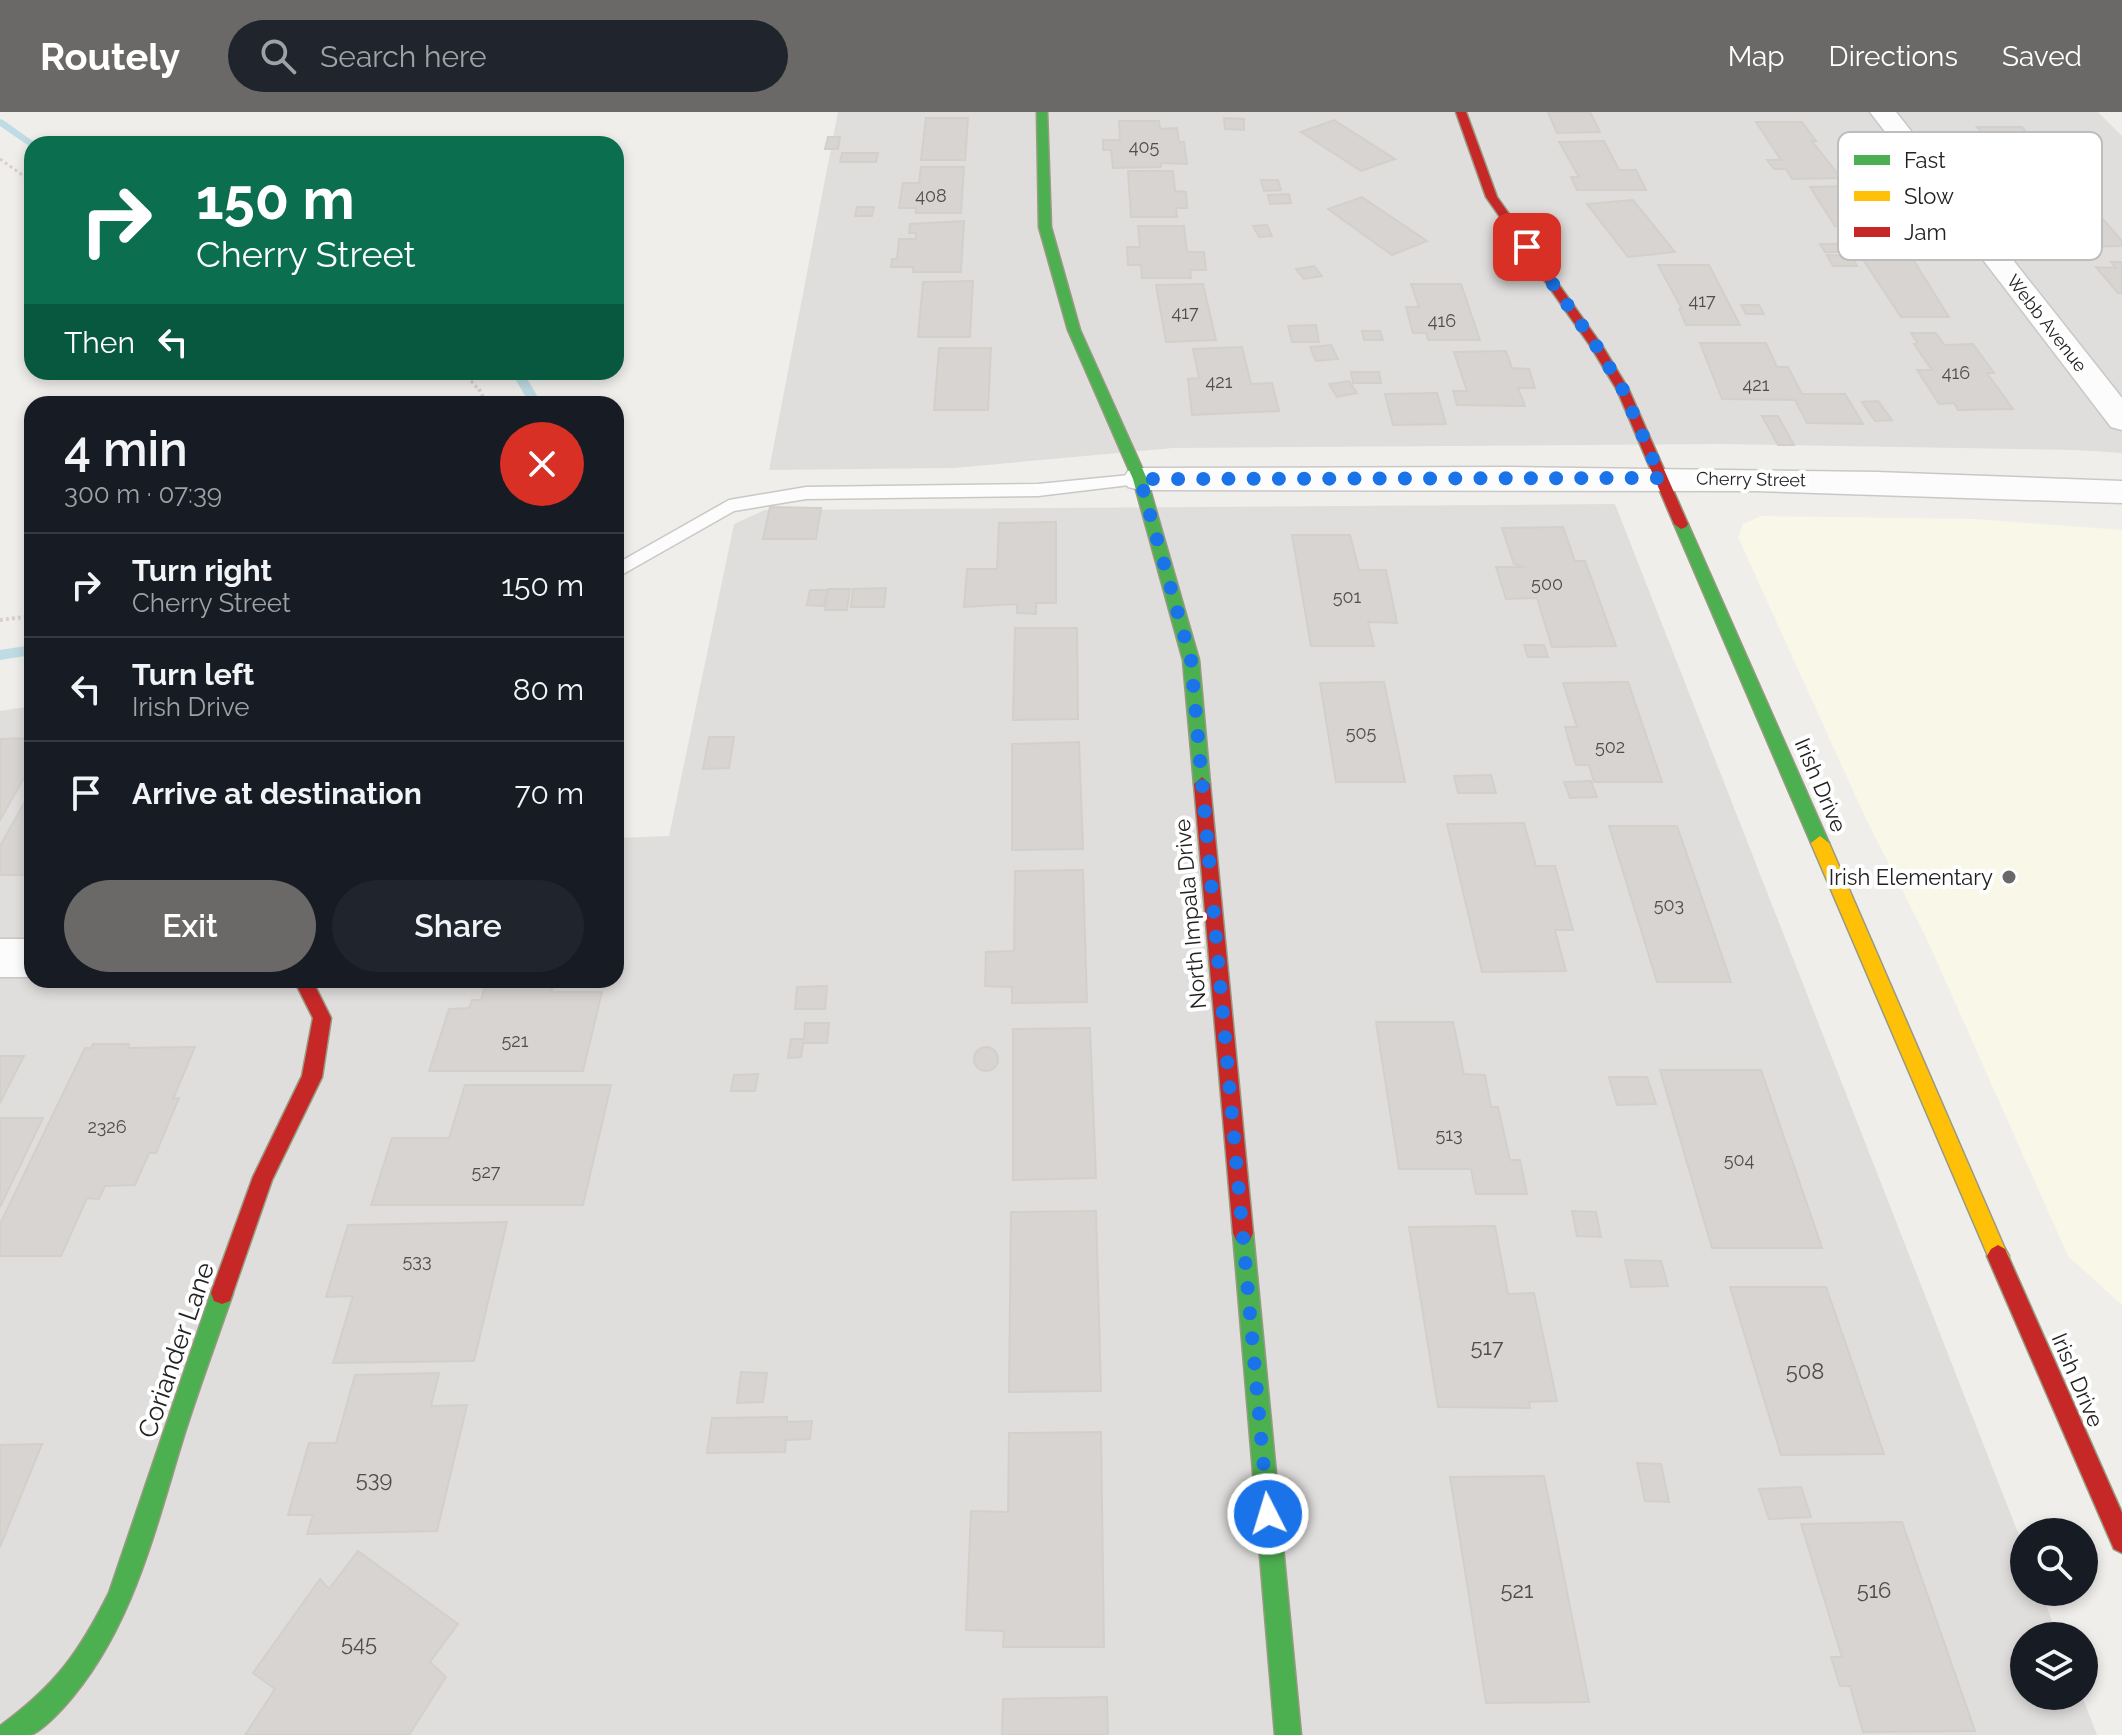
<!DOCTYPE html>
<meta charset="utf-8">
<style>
:root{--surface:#171b24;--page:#20242c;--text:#f1f3f6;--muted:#9ea1a6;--line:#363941;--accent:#6a6968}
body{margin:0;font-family:Raleway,sans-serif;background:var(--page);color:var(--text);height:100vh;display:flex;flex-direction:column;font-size:30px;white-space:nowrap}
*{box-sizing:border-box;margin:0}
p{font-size:26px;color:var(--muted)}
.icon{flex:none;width:44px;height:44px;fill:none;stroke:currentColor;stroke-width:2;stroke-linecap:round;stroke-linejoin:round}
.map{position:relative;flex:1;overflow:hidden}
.sheet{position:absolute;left:24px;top:284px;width:600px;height:592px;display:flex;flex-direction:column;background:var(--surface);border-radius:24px;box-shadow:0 4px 12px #0003}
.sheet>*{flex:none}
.top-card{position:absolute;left:24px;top:24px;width:600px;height:244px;border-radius:24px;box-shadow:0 4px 12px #0003;background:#0b6e4f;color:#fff;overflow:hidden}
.buttons{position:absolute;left:2010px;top:1406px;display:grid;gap:16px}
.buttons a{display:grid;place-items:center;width:88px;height:88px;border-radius:50%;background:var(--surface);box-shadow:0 4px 12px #0003;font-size:40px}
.pin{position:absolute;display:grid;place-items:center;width:68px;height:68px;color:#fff;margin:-34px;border-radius:16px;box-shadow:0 4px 12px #0006}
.me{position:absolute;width:88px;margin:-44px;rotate:355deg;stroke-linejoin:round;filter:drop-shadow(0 0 6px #0008)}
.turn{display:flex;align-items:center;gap:28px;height:168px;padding:0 40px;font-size:36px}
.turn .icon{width:104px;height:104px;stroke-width:2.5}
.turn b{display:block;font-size:56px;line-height:68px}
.then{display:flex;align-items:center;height:76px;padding:0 40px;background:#0003;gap:16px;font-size:30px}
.round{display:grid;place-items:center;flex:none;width:84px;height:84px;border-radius:42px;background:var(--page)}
.summary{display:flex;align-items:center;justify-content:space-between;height:136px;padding:0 40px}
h1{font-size:48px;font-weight:600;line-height:60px}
.primary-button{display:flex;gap:16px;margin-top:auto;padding:16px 40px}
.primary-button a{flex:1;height:92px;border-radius:48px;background:var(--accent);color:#fff;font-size:32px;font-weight:600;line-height:92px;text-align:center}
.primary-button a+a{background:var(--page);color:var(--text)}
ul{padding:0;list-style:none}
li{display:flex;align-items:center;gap:24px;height:104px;padding:0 40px;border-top:2px solid var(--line)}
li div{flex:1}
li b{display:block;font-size:30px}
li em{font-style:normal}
header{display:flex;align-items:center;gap:48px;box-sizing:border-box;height:112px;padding:0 40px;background:var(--accent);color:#fff}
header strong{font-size:38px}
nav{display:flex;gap:44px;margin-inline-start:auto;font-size:28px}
.search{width:560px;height:72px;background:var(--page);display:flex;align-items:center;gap:20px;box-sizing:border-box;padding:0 28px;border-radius:44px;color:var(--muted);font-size:30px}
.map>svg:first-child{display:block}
.residential{fill:#dfdedc}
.education{fill:#f8f7e8}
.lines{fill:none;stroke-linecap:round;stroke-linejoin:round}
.stream{fill:#bfdbe3;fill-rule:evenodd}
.building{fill:#d7d4d2;stroke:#d3d0cc;stroke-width:2}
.lane-casing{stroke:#c9c8c7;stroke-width:3}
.street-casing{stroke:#c9c8c7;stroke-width:3}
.fast-casing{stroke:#999a82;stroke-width:3}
.slow-casing{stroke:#999a82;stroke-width:3}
.jam-casing{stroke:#999a82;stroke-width:3}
.path-far1{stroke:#dccecd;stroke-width:3;stroke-dasharray:3 3;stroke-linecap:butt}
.path{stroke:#dccecd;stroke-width:4;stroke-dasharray:3 3;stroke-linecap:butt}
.lane{fill:#fdfcfc;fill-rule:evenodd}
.street{fill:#fdfcfc;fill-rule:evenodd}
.fast{fill:#4caf50;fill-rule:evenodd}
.slow{fill:#ffc107;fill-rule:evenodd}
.jam{fill:#c62828;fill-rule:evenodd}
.route{stroke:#1a73e8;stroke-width:14;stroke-dasharray:0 25.2}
.poi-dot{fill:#6a6968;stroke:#fff;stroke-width:3}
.labels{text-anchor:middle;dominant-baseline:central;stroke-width:8;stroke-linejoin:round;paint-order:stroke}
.number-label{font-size:18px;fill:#4f4e4e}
.far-street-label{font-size:18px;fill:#222;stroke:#fff}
.street-label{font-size:22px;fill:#222;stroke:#fff}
.poi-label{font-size:22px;fill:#222;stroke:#fff;text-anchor:end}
.near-number-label{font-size:22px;fill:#4f4e4e}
.near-street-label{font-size:26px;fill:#222;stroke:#fff}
.key{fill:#fff;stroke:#bdbdbd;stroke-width:2}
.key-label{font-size:22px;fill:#222}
</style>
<header>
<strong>Routely</strong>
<div class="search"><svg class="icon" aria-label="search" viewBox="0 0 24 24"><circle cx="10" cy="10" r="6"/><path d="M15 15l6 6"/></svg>Search here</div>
<nav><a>Map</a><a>Directions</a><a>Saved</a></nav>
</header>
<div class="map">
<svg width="2122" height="1623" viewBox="0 0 2122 1623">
<rect width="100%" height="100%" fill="#f0eeeb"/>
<g class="residential">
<polygon points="838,0 2098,0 2122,24 2122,341 2076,338 1718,332 1173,336 954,356 769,358"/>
<polygon points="1615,392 2024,1436 2024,1480 2041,1480 2058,1524 2024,1524 2024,1584 2082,1584 2097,1623 0,1623 0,599 32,594 32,868 616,868 616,726 669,724 734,412 765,398"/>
</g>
<polygon class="education" points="1761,404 1975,407 2122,418 2122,1193 2068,1144 1925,823 1866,707 1738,425 1743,412"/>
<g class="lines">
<g class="stream">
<polygon points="0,7 3,8 37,32 29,34 0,14"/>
<polygon points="511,260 523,260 542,292 530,292"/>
<polygon points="32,533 32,543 0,548 0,538"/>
</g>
</g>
<g class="building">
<polygon points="1548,0 1590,0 1600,20 1557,21"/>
<polygon points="926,6 968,6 965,48 921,48"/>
<polygon points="1224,6 1244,7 1244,18 1225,17"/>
<polygon points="1334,8 1395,47 1361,59 1301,20"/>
<polygon points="1119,9 1159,9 1160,17 1177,16 1179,30 1184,30 1187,52 1161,51 1161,55 1113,56 1111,38 1103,38 1103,28 1120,28"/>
<polygon points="1756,10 1802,10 1816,29 1812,29 1841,66 1792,67 1786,57 1774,57 1767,48 1781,48"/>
<polygon points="1977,15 2022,15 2039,34 2058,33 2084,61 2017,62 2006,50 2010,50"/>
<polygon points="828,25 840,25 838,37 825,37"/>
<polygon points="1604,29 1619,58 1636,58 1646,78 1577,78 1571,65 1579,65 1559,30"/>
<polygon points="842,41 878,41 876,50 840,50"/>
<polygon points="921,55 964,55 961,101 916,101 916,96 899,96 903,71 919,71"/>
<polygon points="1128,59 1173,59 1175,79 1186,80 1187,96 1176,96 1177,105 1131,105"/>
<polygon points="1261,68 1278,68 1281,78 1264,79"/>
<polygon points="1857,74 1881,113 1889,113 1898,127 1852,127 1843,114 1835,114 1810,75"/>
<polygon points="2080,81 2122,129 2122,134 2080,135 2032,82"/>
<polygon points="1289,82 1291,91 1270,92 1268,83"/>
<polygon points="1362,85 1427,129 1392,143 1328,97"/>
<polygon points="1633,88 1675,140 1628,145 1587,92"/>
<polygon points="857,95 874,95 872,104 855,104"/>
<polygon points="964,109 961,160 913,160 913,155 891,155 892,147 897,147 899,127 916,127 916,121 909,121 910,112"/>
<polygon points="1267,113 1272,124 1259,125 1253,114"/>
<polygon points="1138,114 1184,114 1187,140 1204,140 1206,158 1190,158 1191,166 1142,166 1141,153 1128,153 1127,135 1140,135"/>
<polygon points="1820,132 1851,132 1856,140 1825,140"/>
<polygon points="1827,143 1851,144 1857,154 1833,154"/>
<polygon points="1862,146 1912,146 1949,205 1901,205"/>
<polygon points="2111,150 2122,150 2122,181 2118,181 2096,155 2116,156"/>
<polygon points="1658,153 1709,153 1740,213 1686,213 1679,197 1682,197"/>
<polygon points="1314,154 1322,164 1304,167 1296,157"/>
<polygon points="973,169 970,225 918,225 923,170"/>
<polygon points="1203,172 1216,228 1166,230 1156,173"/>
<polygon points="1411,172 1461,172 1480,228 1428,228 1426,221 1413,221 1406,195 1419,195"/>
<polygon points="1741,193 1759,193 1764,202 1746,202"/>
<polygon points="1316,213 1319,230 1292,230 1288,214"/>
<polygon points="1362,219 1380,219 1383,228 1364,228"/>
<polygon points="1911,221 1936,221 1944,233 1973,232 1994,261 1987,261 2013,297 1958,298 1954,291 1939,292 1917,258 1932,258 1914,232 1918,232"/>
<polygon points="1700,231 1766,231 1777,255 1788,255 1802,282 1845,282 1863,312 1807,311 1795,288 1722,287"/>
<polygon points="1331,233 1338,247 1316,249 1310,235"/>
<polygon points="1242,235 1251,272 1272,271 1279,299 1192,303 1188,267 1199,266 1193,237"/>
<polygon points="939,236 991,236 988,298 934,298"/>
<polygon points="1506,239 1512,256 1529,257 1535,276 1518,276 1525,294 1457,293 1453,279 1467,279 1454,240"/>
<polygon points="1351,260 1379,260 1381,271 1353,271"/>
<polygon points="1349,269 1357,281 1337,285 1329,272"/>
<polygon points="1437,281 1446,312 1393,313 1385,282"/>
<polygon points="1878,289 1892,308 1875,309 1862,290"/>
<polygon points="1762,304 1778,304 1794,333 1778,333"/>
<polygon points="770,395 821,396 816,427 763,427"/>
<polygon points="1056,410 1056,491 1036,491 1036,502 1017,501 1017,492 964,495 967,457 997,457 999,411"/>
<polygon points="1563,415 1575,449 1585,449 1616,534 1552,535 1537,486 1506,487 1496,455 1525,455 1514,452 1502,416"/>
<polygon points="1292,423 1350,423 1359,458 1386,458 1397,511 1368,510 1374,534 1311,534"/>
<polygon points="886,476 884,495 851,495 853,477"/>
<polygon points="828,477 850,477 847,498 825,498"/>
<polygon points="810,478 827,478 824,494 807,493"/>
<polygon points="1015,516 1077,516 1078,607 1013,608"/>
<polygon points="1524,533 1544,533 1548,545 1528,545"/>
<polygon points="1384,570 1405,670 1336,670 1320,571"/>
<polygon points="1628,570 1662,670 1594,670 1589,653 1576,653 1565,615 1577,615 1563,571"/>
<polygon points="709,625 734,625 729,656 703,657"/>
<polygon points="32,626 32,652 0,708 0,627"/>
<polygon points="1079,630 1083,737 1012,738 1012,632"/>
<polygon points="1491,663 1496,681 1458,681 1454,664"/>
<polygon points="1591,669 1597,685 1570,686 1564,670"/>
<polygon points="32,677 32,763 0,763 0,734"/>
<polygon points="1524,711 1536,754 1555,754 1573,818 1555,818 1566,859 1482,860 1447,712"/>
<polygon points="1609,714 1677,714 1731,870 1657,870"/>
<polygon points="1083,758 1087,890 1012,891 1012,875 985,874 986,840 1014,839 1015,759"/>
<polygon points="487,868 555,868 551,880 602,880 583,959 429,959 449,897 469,896 472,888 481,888"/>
<polygon points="827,874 825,897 795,897 797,875"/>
<polygon points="1376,910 1453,910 1464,962 1485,963 1491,995 1498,995 1510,1048 1520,1048 1527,1082 1476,1082 1471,1057 1399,1057"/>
<polygon points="805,911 829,911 827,931 803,931 801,945 788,946 791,927 804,927"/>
<polygon points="1090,916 1096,1066 1013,1068 1013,917"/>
<polygon points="93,932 129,932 128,936 195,935 173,987 179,986 156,1041 149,1041 135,1073 105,1074 99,1087 87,1086 61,1144 0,1144 0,1112 85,936 91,936"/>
<circle cx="986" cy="947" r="12"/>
<polygon points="0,944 24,944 0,991"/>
<polygon points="1660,958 1761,958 1822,1136 1712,1136"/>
<polygon points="758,962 755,979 731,979 734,963"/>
<polygon points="1609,965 1647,965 1656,992 1617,993"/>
<polygon points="465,973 611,973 583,1093 371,1093 392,1026 449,1026"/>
<polygon points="0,1006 43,1006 0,1095"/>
<polygon points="1096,1099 1101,1279 1009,1280 1011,1100"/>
<polygon points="1572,1099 1596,1100 1601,1125 1577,1124"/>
<polygon points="507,1110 474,1249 333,1251 353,1184 326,1185 348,1113"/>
<polygon points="1495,1114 1508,1182 1534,1181 1557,1289 1529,1290 1530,1296 1438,1295 1409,1115"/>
<polygon points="1625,1148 1661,1149 1668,1174 1631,1175"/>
<polygon points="1730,1175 1826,1175 1884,1342 1781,1343"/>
<polygon points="741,1260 767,1261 763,1290 737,1291"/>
<polygon points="439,1261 431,1294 467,1293 437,1419 307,1422 313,1403 288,1403 309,1331 336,1331 355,1263"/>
<polygon points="787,1305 787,1310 812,1309 810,1327 786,1328 785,1340 707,1341 712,1306"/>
<polygon points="1101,1320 1104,1535 1003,1535 1004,1519 966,1518 971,1399 1008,1400 1009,1321"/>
<polygon points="42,1332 0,1435 0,1333"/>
<polygon points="1637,1351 1661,1352 1669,1390 1645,1389"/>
<polygon points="1544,1364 1589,1590 1486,1591 1450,1365"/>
<polygon points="1801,1375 1811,1405 1769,1407 1759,1377"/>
<polygon points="1902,1410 1975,1619 1863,1620 1850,1574 1840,1574 1831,1545 1842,1545 1801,1412"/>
<polygon points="358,1439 458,1512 430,1550 446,1565 409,1623 245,1623 275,1577 253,1561 320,1467 329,1477"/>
<polygon points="1107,1585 1108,1623 1002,1623 1003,1587"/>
</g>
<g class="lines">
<defs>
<polygon id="lane" points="1140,362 1146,363 1148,367 1146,371 1038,384 806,387 734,399 616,466 616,452 729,388 806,375 1038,372"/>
<g id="street">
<polygon points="1870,0 1896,0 2122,286 2122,318 2111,315"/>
<polygon points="1509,355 1877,360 2122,369 2122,391 1754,379 1140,378 1128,375 1123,367 1128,359 1140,356"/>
<rect x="0" y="827" width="32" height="38"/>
</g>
<g id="fast">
<polygon points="1037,0 1047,0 1051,115 1080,218 1147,367 1199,548 1210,672 1202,679 1194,672 1183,548 1133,367 1068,218 1039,115"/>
<polygon points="1681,407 1688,412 1829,731 1826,736 1820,738 1811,731 1674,412"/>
<polygon points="1243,1111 1250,1114 1253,1121 1301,1623 1275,1623 1233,1121 1236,1114"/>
<path d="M 222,1170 L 230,1173 L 233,1181 C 217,1227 200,1273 185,1320 C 155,1416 133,1519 63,1596 C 55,1604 42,1619 30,1623 C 22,1623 9,1623 0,1623 L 0,1614 C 55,1574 79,1541 109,1481 L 211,1181 L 214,1173 Z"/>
</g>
<polygon id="slow" points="1820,724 1829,731 2005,1137 2009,1144 2005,1151 1998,1155 1991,1151 1811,731"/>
<g id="jam">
<polygon points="1456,0 1466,0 1497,85 1603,235 1629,278 1688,412 1686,415 1681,417 1674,412 1617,278 1591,235 1486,85"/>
<polygon points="1202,665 1210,672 1253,1121 1250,1128 1243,1131 1236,1128 1233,1121 1194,672"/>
<polygon points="294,868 312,868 331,906 322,965 272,1068 230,1189 222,1192 214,1189 211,1181 253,1065 302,964 313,906"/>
<polygon points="1998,1133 2005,1137 2122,1401 2122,1441 2114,1437 1987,1144 1991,1137"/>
</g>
</defs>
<use href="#lane" class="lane-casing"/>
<use href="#street" class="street-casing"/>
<use href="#fast" class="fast-casing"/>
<use href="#slow" class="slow-casing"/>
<use href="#jam" class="jam-casing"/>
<g class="path-far1">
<polyline points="0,47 32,70"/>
<polyline points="463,260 480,279"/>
</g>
<g class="path">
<polyline points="479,277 486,292"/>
<polyline points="0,508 32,504"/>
</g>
<use href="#lane" class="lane"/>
<use href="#street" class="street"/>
<use href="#fast" class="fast"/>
<use href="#slow" class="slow"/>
<use href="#jam" class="jam"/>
</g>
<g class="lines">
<polyline class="route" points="1268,1402 1191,548 1140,367 1661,366 1623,278 1597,235 1527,135"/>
</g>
<circle class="poi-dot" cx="2009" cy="765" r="8"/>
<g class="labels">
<g class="number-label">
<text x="1144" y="34">405</text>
<text x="931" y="83">408</text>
<text x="1702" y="188">417</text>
<text x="1185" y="200">417</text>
<text x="1442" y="208">416</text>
<text x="1956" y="260">416</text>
<text x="1219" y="269">421</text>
<text x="1756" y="272">421</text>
<text x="1547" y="471">500</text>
<text x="1347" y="484">501</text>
<text x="1361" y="620">505</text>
<text x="1610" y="634">502</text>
<text x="1669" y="792">503</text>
<text x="515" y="928">521</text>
<text x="107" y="1014">2326</text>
<text x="1449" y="1022">513</text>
<text x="1739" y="1047">504</text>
<text x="486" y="1059">527</text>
<text x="417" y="1148">533</text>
</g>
<g class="far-street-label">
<text transform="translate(2047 211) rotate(52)">Webb Avenue</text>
<text transform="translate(1751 367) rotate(1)">Cherry Street</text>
</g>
<g class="street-label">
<text transform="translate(1821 673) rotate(67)">Irish Drive</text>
<text transform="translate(1190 802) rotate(-95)">North Impala Drive</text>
<text transform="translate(2078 1268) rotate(67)">Irish Drive</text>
</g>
<g class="poi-label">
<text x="1993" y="765">Irish Elementary</text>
</g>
<g class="near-number-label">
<text x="1487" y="1235">517</text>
<text x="1805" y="1259">508</text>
<text x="374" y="1367">539</text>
<text x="1517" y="1478">521</text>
<text x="1874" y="1478">516</text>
<text x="359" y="1531">545</text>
</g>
<g class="near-street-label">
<text transform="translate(176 1238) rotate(-71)">Coriander Lane</text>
</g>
</g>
<rect x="1838" y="20" width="264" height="128" rx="12" class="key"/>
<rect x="1854" y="43" width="36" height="10" fill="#4caf50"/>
<rect x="1854" y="79" width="36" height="10" fill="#ffc107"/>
<rect x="1854" y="115" width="36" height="10" fill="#c62828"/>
<g class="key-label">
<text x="1904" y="56">Fast</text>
<text x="1904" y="92">Slow</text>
<text x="1904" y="128">Jam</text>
</g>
</svg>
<div class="buttons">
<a><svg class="icon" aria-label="search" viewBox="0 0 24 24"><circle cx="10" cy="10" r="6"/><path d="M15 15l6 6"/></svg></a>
<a><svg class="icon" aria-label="layers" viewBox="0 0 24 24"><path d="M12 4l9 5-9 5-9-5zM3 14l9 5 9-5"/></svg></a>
</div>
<div class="pin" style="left:1527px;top:135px;background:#d93025"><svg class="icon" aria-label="arrive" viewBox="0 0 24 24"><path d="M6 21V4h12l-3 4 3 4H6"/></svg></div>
<svg class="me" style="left:1268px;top:1402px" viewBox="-20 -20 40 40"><circle r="17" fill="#1a73e8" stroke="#fff" stroke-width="3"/><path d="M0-11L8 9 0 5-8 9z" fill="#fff"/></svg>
<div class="top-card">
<div class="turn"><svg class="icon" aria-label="right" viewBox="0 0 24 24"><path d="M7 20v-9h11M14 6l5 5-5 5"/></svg><div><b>150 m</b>Cherry Street</div></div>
<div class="then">Then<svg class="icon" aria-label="left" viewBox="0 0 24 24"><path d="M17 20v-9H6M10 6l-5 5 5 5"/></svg></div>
</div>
<section class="sheet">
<div class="summary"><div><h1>4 min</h1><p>300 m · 07:39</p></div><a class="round" style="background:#d93025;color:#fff"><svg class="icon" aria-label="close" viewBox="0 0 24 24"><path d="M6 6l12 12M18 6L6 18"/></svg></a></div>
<ul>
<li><svg class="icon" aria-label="right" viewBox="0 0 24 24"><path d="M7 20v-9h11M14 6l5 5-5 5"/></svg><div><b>Turn right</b><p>Cherry Street</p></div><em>150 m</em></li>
<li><svg class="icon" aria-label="left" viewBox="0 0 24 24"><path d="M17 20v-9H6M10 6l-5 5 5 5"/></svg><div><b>Turn left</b><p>Irish Drive</p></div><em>80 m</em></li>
<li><svg class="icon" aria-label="arrive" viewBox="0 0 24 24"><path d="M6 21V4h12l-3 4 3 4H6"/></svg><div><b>Arrive at destination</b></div><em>70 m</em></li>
</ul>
<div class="primary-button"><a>Exit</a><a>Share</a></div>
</section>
</div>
